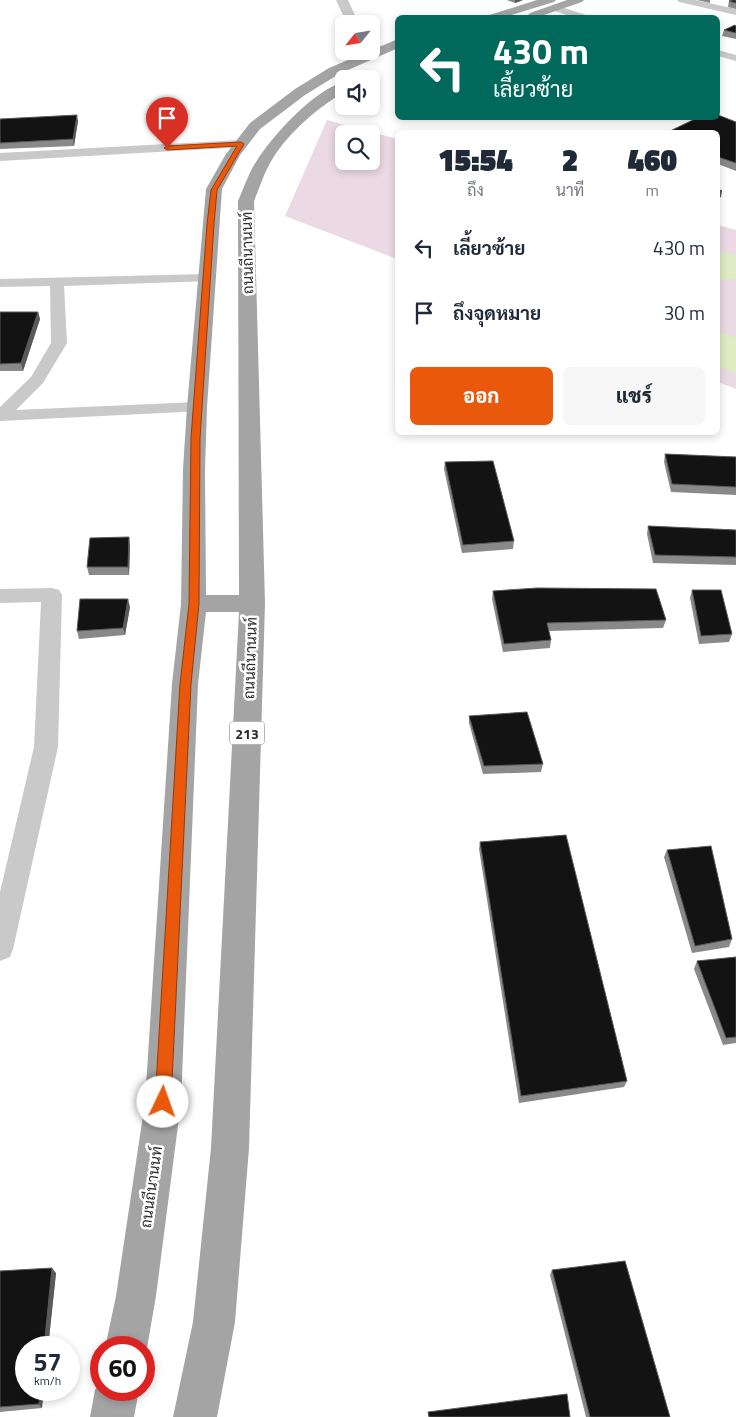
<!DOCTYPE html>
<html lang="th">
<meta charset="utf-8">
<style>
:root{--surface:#fff;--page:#f6f6f7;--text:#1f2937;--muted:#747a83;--accent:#ea580c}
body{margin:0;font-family:"Titillium Web",Sarabun,sans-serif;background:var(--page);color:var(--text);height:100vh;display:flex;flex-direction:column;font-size:19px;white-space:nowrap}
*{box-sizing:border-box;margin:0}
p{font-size:16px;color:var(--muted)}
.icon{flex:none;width:28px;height:28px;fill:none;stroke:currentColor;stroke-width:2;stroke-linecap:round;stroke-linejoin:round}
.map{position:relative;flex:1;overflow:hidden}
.drawer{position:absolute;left:395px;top:130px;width:325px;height:305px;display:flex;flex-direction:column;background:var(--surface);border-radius:8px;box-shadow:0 2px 8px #0003}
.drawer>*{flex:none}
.top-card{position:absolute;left:395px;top:15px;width:325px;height:105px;border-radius:8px;box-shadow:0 2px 8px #0003;background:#00695c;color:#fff;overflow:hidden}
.needle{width:32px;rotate:240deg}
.buttons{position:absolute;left:335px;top:15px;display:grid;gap:10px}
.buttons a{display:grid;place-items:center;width:45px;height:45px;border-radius:8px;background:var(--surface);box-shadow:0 2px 8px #0003;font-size:25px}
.speed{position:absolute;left:15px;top:1336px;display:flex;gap:10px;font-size:25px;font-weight:700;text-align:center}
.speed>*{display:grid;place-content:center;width:65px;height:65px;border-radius:50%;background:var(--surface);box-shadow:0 2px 8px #0003;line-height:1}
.speed small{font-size:12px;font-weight:400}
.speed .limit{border:8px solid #d22;background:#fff;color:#111}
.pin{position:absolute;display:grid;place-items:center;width:42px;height:42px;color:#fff;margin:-51px -21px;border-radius:50% 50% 50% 0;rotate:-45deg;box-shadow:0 0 5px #0007}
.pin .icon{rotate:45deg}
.me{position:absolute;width:55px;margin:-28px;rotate:3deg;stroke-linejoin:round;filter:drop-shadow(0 0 4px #0008)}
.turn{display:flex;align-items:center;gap:18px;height:105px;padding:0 15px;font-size:22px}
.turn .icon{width:65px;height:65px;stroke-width:2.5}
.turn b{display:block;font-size:35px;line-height:42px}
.eta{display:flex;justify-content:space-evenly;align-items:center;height:85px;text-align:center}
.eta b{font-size:30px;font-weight:800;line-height:35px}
.action{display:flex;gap:10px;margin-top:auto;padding:10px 15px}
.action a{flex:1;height:58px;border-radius:8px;background:var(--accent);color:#fff;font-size:20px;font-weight:800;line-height:58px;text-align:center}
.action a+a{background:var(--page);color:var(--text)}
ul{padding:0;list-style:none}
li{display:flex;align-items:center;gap:15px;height:65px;padding:0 15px}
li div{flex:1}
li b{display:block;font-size:19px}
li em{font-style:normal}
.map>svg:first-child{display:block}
.green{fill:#ebd9e3;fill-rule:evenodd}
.water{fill:#ddecc3}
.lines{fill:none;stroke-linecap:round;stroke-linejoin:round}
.minor{fill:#c9c9c9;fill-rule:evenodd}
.tertiary{fill:#c9c9c9;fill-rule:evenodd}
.primary{fill:#a4a4a4;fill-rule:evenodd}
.wall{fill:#898989}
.shaded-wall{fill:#5a5a5a}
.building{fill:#131313;stroke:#5a5a5a}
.route{fill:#ea580c;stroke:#983908}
.labels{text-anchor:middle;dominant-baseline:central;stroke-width:5;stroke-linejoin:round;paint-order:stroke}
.shield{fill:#fff;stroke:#6b6b6b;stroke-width:1}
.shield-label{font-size:14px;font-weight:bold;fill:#2c2c2c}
.street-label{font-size:15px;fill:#2c2c2c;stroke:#fff}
</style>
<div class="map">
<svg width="736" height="1417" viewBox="0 0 736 1417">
<rect width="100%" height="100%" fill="#fff"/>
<g class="green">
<path d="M 327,120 L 397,139 L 397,259 L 285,216 ZM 344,134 L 371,134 L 371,161 L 344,161 Z"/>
<polygon points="718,225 736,230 736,389 718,382"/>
</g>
<g class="water">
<polygon points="724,252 736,255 736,279 718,280 718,256"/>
<polygon points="718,331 736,338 736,373 718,366"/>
</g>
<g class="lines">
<g class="minor">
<polygon points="677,0 695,0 736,9 736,15 679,2"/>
<polygon points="555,5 589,16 590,18 575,18 552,10 550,8"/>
<polygon points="718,50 736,55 736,61 718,56"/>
<polygon points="241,140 247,144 245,147 0,161 0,153"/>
<polygon points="206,274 211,275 213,278 211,281 64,286 67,343 43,383 16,410 197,402 203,403 205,407 203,411 0,421 0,407 31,377 51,343 50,286 0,287 0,279"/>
<polygon points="52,588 59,590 62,595 58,747 13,949 10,957 0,961 0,892 34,747 41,602 0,603 0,589"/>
</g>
<polygon class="tertiary" points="336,0 348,0 359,24 347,24"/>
<g class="primary">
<polygon points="537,0 556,0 554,2 501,18 480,18"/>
<polygon points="567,0 584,0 582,2 538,17 530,17 528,15 530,13"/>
<path d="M 398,39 L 398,48 L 339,74 L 305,95 L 260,129 L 240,155 L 222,189 L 207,407 L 205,469 L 206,595 L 239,595 L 238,201 C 244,188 248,174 256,162 C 271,137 315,89 344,82 L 344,92 C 315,110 285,135 269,165 C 263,176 259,189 254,201 L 265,603 L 249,1148 L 235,1322 L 217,1417 L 173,1417 L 193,1322 L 211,1148 L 239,612 L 206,612 L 198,684 L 181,1102 L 156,1296 L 147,1348 L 144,1356 L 144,1348 L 105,1348 L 116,1296 L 145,1102 L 172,684 L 181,604 L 183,469 L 187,407 L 206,189 L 226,154 L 250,123 L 295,89 L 329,68 Z"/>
<polygon points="101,1376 101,1390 139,1390 134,1417 90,1417 95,1390"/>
</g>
</g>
<g class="wall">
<polygon points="507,0 523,0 515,3"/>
<polygon points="697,0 710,0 710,3"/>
<polygon points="736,0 736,9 728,7 729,1"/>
<polygon points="736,26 736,39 722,36 724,30"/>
<polygon points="0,119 78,121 74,146 0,149"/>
<polygon points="736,122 736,171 718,164 718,132"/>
<polygon points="0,312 38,312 40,319 23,371 0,371"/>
<polygon points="665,454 736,457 736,495 671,492 664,462"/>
<polygon points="445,462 514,541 513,549 462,553 444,469"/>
<polygon points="648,526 736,530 736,565 653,563 647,534"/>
<polygon points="130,545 129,575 89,575 87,567"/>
<polygon points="692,590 732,634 729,642 699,644 690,598"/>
<polygon points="493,591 666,620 663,628 549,631 551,640 550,648 503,652 492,599"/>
<polygon points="130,607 125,635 79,639 77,631"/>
<polygon points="469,716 543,764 541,772 483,774 469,723"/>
<polygon points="480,842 627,1081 624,1087 519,1103 479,849"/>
<polygon points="667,850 732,939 729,947 692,953 664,857"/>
<polygon points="736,957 736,1043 723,1045 694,969 697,961"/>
<polygon points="552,1270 670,1417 586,1417 550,1275"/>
<polygon points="0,1271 56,1273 48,1348 26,1348 42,1408 0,1412"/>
</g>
<g class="shaded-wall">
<polygon points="515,0 523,0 515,3"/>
<polygon points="77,115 78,121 74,146 73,139"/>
<polygon points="722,191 721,197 718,199 718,193"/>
<polygon points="38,312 40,319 23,371 21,363"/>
<polygon points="129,537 130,545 129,575 128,567"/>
<polygon points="128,599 130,607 125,635 123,628"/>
<polygon points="52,1268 56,1273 48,1348 44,1348"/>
<polygon points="40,1390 44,1390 42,1408 39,1404"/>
</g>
<g class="building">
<polygon points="732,0 736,0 736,3 729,1"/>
<polygon points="735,25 736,26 736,33 724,30"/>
<polygon points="77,115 73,139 0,143 0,119"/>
<polygon points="718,115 736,122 736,163 718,157 718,132 668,132 697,118 718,118"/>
<polygon points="718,189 722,191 718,193"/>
<polygon points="0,312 38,312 21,363 0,364"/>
<polygon points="665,454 736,457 736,487 672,484"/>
<polygon points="493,461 514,541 463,545 445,462"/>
<polygon points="648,526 736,530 736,557 655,555"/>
<polygon points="129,537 128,567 87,567 90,538"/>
<polygon points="537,588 656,589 666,620 547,623 551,640 504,644 493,591"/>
<polygon points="692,590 721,590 732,634 701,636"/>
<polygon points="80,599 128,599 123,628 77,631"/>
<polygon points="527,712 543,764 484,766 469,716"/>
<polygon points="566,835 627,1081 521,1096 480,842"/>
<polygon points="711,846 732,939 695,946 667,850"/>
<polygon points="736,957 736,1037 726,1038 697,961"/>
<polygon points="625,1261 670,1417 590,1417 552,1270"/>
<polygon points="52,1268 44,1348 26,1348 26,1390 40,1390 39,1404 0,1407 0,1271"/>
<polygon points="567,1394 570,1417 429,1417 428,1412"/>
</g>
<polygon class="route" points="241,142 244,144 217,190 214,224 200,438 199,604 191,684 171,1102 168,1107 163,1109 158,1107 155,1102 180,684 189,604 191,438 207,224 211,190 237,146 167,150 164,148 167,146"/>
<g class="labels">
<rect class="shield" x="229.5" y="721.5" width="35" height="23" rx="4"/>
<g class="shield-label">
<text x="247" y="733">213</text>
</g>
<g class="street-label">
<text transform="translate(247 253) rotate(-91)">ถนนถีนานนท์</text>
<text transform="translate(250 658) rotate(-88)">ถนนถีนานนท์</text>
<text transform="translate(151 1187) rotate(-82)">ถนนถีนานนท์</text>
</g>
</g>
</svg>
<div class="buttons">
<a><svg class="needle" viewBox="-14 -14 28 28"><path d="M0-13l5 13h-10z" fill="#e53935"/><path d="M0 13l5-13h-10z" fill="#747a83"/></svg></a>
<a><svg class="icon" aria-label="sound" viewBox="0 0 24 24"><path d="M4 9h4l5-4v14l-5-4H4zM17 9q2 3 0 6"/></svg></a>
<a><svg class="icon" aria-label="search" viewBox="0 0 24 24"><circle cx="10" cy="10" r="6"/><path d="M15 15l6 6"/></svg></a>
</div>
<div class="speed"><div>57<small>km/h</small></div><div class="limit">60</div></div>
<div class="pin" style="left:167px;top:148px;background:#d93025"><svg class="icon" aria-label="arrive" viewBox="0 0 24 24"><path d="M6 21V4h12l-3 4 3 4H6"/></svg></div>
<svg class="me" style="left:163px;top:1102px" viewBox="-20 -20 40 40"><circle r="19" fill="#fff"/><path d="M0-13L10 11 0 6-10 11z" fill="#ea580c"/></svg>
<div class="top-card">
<div class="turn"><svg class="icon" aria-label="left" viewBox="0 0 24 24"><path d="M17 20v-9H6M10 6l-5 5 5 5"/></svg><div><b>430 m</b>เลี้ยวซ้าย</div></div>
</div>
<section class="drawer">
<div class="eta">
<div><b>15:54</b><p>ถึง</p></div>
<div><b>2</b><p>นาที</p></div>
<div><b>460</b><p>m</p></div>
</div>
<ul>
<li><svg class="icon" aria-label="left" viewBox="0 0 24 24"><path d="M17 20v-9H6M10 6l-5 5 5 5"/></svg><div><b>เลี้ยวซ้าย</b></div><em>430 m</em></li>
<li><svg class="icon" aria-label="arrive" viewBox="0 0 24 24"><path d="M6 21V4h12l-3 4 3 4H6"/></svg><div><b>ถึงจุดหมาย</b></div><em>30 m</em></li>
</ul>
<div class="action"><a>ออก</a><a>แชร์</a></div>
</section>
</div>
